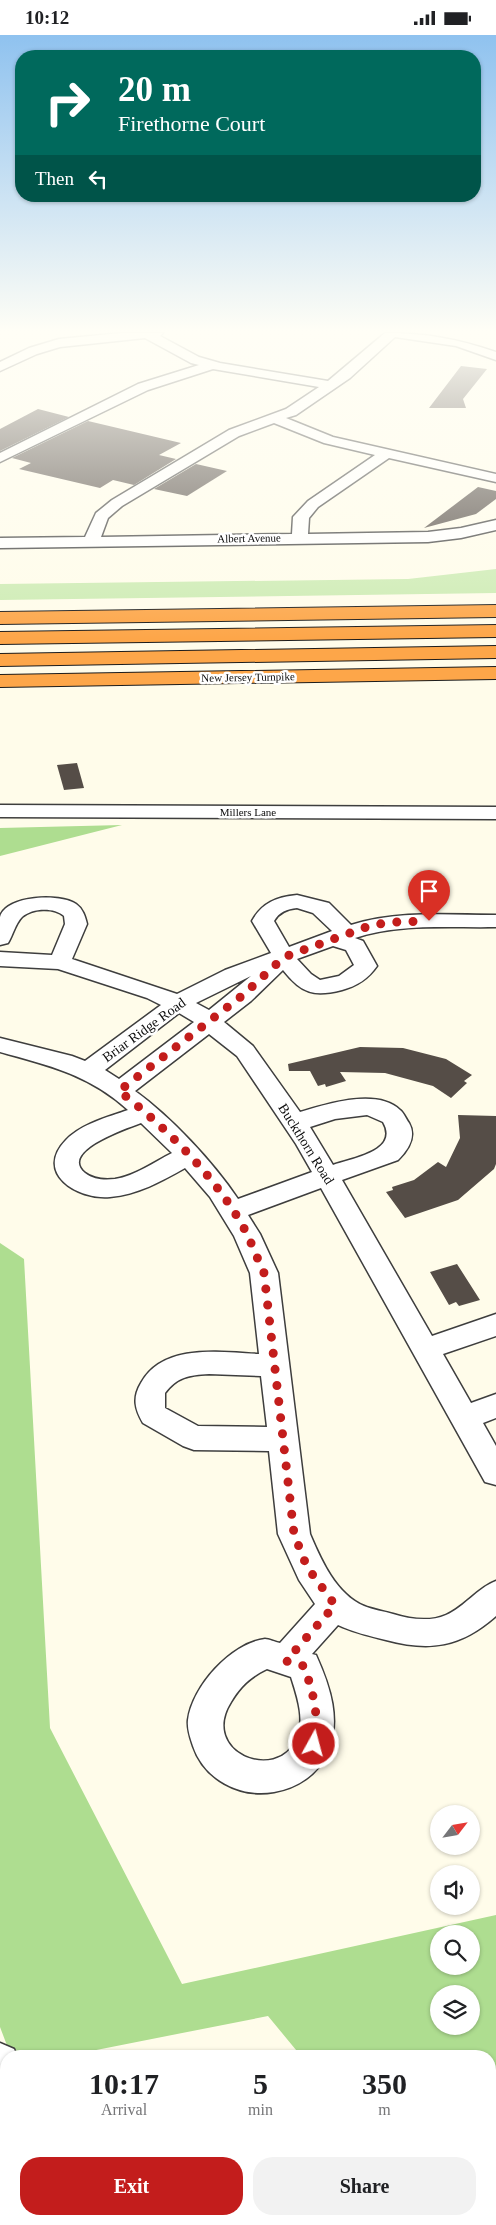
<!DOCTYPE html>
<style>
:root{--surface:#fff;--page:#f2f2f2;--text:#202124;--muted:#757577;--accent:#c31d1c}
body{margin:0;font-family:Georgia,serif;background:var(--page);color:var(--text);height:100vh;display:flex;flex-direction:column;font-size:19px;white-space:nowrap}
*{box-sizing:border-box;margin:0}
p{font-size:16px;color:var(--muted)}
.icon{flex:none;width:28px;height:28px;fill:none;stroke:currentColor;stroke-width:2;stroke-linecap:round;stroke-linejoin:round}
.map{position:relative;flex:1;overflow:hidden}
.details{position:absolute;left:0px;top:2015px;width:496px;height:175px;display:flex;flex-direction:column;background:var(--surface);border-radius:20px 20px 0 0;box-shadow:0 1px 4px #0004}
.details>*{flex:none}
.guide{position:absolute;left:15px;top:15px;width:466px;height:152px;border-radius:20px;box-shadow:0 1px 4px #0004;background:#00695c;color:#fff;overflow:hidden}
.needle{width:32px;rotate:59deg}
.fabs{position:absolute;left:430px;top:1770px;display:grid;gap:10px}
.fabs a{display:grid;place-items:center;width:50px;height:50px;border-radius:50%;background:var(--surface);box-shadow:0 1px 4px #0004;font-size:25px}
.pin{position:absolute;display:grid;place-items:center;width:42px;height:42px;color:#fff;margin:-51px -21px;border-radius:50% 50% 50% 0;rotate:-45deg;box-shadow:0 0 5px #0007}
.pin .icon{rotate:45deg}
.me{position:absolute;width:55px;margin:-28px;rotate:7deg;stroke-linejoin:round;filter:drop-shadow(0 0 4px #0008)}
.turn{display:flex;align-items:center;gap:18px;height:105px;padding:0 20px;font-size:22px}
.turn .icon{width:65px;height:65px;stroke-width:2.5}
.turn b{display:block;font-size:35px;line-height:42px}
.then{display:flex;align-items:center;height:48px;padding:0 20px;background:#0003;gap:10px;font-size:19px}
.eta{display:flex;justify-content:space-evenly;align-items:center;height:85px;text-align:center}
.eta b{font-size:30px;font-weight:800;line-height:35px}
.cta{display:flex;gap:10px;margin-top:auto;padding:10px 20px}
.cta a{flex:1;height:58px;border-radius:20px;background:var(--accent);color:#fff;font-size:20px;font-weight:800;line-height:58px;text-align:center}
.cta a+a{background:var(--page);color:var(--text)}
.status{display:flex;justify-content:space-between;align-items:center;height:35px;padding:0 25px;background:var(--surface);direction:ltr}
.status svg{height:14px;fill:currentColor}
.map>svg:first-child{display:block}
.green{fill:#ccebb2}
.forest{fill:#aedd90;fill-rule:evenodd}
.building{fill:#554d47}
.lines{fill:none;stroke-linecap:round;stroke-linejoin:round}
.street-casing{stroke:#3e3e3e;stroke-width:3}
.highway-casing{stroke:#1c1c1c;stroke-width:2}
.street{fill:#fff;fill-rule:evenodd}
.highway{fill:#fda649;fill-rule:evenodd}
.route{stroke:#c31d1c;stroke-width:9;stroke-dasharray:0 16.2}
.labels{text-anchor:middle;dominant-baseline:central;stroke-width:5;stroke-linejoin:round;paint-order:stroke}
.far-street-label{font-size:11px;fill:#0b0b0b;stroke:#fff}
.street-label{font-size:14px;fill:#0b0b0b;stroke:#fff}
</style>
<div class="status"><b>10:12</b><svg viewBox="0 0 49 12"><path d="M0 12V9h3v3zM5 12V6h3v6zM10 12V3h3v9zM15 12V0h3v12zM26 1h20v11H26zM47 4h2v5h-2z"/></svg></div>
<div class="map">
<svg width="496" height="2190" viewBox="0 0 496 2190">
<rect width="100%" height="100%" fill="#fffcea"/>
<polygon class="green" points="496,534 496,558 0,565 0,549 408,544"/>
<g class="forest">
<polygon points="122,790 0,821 0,793"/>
<path d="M 0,1208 L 24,1224 L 50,1693 L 182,1949 L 496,1880 L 496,2131 L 490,2129 L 490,2021 L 301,2021 L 268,1981 L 66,2021 L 11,2021 L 0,1992 ZM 439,1899 L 471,1899 L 471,1931 L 439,1931 ZM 439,1959 L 471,1959 L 471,1991 L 439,1991 Z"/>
</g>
<g class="building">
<polygon points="461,331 487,334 463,364 466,373 429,373"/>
<polygon points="38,374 69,382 0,416 0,394"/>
<polygon points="88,386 181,408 159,420 176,424 134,450 113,445 100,453 19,434 31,428 12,423"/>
<polygon points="196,429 227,436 187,461 154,454"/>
<polygon points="478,452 496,456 496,464 476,479 424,493"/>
<polygon points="77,728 84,753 64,755 57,730"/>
<polygon points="360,1012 403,1013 446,1024 472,1040 464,1046 467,1048 451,1063 433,1051 385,1038 340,1037 346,1046 326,1052 325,1049 318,1051 310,1036 289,1036 288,1029"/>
<polygon points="458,1080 496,1081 496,1129 494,1134 458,1165 405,1183 386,1157 393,1155 392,1152 414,1145 438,1127 446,1132 460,1103"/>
<polygon points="457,1229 480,1265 459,1271 456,1267 449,1270 430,1237"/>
</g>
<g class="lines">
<defs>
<g id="street">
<path d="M 122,298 L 163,298 L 160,301 L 199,322 L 220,328 L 328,346 L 385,298 C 426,298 458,304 496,317 L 496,325 L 456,311 L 395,302 L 350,343 L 296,380 L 286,383 L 333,402 L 496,439 L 496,447 L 389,423 L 318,472 L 309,483 L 308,499 L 428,497 L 461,493 L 496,485 L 496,495 L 461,503 L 428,507 L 0,513 L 0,503 L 85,502 L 96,478 L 112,465 L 229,395 L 286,374 L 319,352 L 213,334 L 148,355 L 0,427 L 0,418 L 138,349 L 199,330 L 191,328 L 145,303 L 60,312 L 37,319 L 0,336 L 0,327 L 29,313 L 59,304 ZM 274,388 L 324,408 L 375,420 L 308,466 L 293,482 L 292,499 L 101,502 L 108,483 L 122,471 L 239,401 Z"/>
<polygon points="0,770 496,772 496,784 0,782"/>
<path d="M 297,860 L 329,868 L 351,890 C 397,875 448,880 496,880 L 496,892 C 449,893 400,888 355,903 L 363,906 L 377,931 C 368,944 357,951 342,955 C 314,962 302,959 283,935 L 251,966 L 224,987 L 253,1011 L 300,1077 C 327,1069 377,1053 400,1075 C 404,1078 406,1084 409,1088 C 417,1102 408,1115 398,1125 L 342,1145 L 432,1301 L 496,1279 L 496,1301 L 443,1319 L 471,1368 L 496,1359 L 496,1383 L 483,1388 L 496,1411 L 496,1450 L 485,1447 L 321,1153 L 248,1180 L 260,1199 L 278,1238 L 310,1499 C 321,1525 336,1559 364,1571 C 373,1575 384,1576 393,1579 C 409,1584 430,1587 446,1580 C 465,1572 477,1553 496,1546 L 496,1581 C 461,1612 430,1617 386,1605 C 369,1601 353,1597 338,1590 L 312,1619 L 316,1620 C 330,1651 342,1686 327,1719 C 317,1740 297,1753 274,1757 C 239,1763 204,1744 193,1711 C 190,1702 187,1694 188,1685 C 192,1652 231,1608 265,1604 C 269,1604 275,1607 280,1608 L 315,1569 L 299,1545 L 278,1499 L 269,1416 L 194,1415 L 183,1411 L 143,1388 C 135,1374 132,1363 141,1348 C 163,1308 220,1317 259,1319 L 250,1238 L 234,1201 L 210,1162 L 185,1133 C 162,1146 137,1160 110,1162 C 77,1165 34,1138 66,1105 C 81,1089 108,1082 128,1075 C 90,1040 48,1030 0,1017 L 0,1003 L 72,1021 L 85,1026 L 161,970 L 147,963 L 58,934 L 0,931 L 0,917 L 52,920 L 65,889 L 64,881 C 54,872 32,873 22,882 C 15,889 13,900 8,908 L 0,910 C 0,901 0,890 0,882 C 6,860 60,858 76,869 C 83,874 85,881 87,889 L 72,924 L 177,959 L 225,935 L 271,918 L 252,886 C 262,868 276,862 297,860 ZM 297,873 L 313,878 L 332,896 L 289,912 L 274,886 C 279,877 287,874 297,873 ZM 333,911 L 346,915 L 354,930 L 339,941 L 320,945 L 311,939 L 297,924 ZM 251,941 L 209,975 L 196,968 ZM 179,978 L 194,987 L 119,1044 L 105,1035 ZM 209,999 L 237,1021 L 296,1109 L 312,1137 L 238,1164 C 213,1127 171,1082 135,1056 ZM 367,1080 L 383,1087 C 400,1116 353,1123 333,1130 L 310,1092 L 335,1084 ZM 141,1088 L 172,1118 C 154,1127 135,1141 115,1144 C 105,1145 94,1145 85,1138 C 58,1116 128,1093 141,1088 ZM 209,1339 L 261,1341 L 267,1392 L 198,1391 L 165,1373 L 165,1358 C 177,1342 189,1340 209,1339 ZM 267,1634 L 291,1642 C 297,1661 306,1686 296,1705 C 277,1748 199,1718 231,1667 C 240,1652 250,1642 267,1634 Z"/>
<polygon points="0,2008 14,2014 17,2021 6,2021 6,2065 0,2063"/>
<polygon points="38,2184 80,2184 82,2190 40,2190"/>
</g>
<g id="highway">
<polygon points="496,570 496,582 0,589 0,577"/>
<polygon points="496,590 496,602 0,609 0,597"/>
<polygon points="496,611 496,623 0,631 0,619"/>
<polygon points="496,632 496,644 0,652 0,640"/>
</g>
</defs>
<use href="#street" class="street-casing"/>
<use href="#highway" class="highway-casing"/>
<use href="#street" class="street"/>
<use href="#highway" class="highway"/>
</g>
<linearGradient id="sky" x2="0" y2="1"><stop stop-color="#8fc2ef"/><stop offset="0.49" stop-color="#fffef6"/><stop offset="1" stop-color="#fffef6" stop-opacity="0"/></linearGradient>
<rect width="496" height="604" fill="url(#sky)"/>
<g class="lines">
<path class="route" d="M 314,1709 C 320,1682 313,1657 304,1631 L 286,1626 L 335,1570 L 307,1532 L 294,1499 L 264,1238 C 258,1225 253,1212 247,1199 C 220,1146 166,1092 119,1056 L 243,960 L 284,922 L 372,890 L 395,887 L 429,886"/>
</g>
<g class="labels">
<g class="far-street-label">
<text transform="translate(249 503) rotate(-1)">Albert Avenue</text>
<text transform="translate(248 642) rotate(-1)">New Jersey Turnpike</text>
<text x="248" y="777">Millers Lane</text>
</g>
<g class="street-label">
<text transform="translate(144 995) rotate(-36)">Briar Ridge Road</text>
<text transform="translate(306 1109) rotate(58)">Buckthorn Road</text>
</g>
</g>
</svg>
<div class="fabs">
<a><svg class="needle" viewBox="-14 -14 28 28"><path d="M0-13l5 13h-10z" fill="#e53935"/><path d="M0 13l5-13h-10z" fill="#757577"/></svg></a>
<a><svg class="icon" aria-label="sound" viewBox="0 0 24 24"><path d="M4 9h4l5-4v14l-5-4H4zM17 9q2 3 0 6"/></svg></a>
<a><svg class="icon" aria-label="search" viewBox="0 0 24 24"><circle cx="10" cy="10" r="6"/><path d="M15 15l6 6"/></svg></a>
<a><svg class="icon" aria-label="layers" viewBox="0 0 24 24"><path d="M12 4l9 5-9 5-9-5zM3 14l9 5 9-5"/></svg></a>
</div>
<div class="pin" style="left:429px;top:886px;background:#d93025"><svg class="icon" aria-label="arrive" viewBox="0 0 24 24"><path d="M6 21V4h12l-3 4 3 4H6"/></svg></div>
<svg class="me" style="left:314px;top:1709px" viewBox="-20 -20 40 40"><circle r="17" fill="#c31d1c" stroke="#fff" stroke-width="3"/><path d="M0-11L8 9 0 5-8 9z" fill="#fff"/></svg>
<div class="guide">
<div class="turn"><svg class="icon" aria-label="right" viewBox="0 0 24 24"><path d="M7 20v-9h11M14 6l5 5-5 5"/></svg><div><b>20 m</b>Firethorne Court</div></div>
<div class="then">Then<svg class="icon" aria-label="left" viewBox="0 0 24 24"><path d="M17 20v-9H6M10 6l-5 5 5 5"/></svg></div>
</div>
<section class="details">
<div class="eta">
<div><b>10:17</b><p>Arrival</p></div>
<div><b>5</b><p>min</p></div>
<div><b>350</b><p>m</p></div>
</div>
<div class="cta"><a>Exit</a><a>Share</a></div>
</section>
</div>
